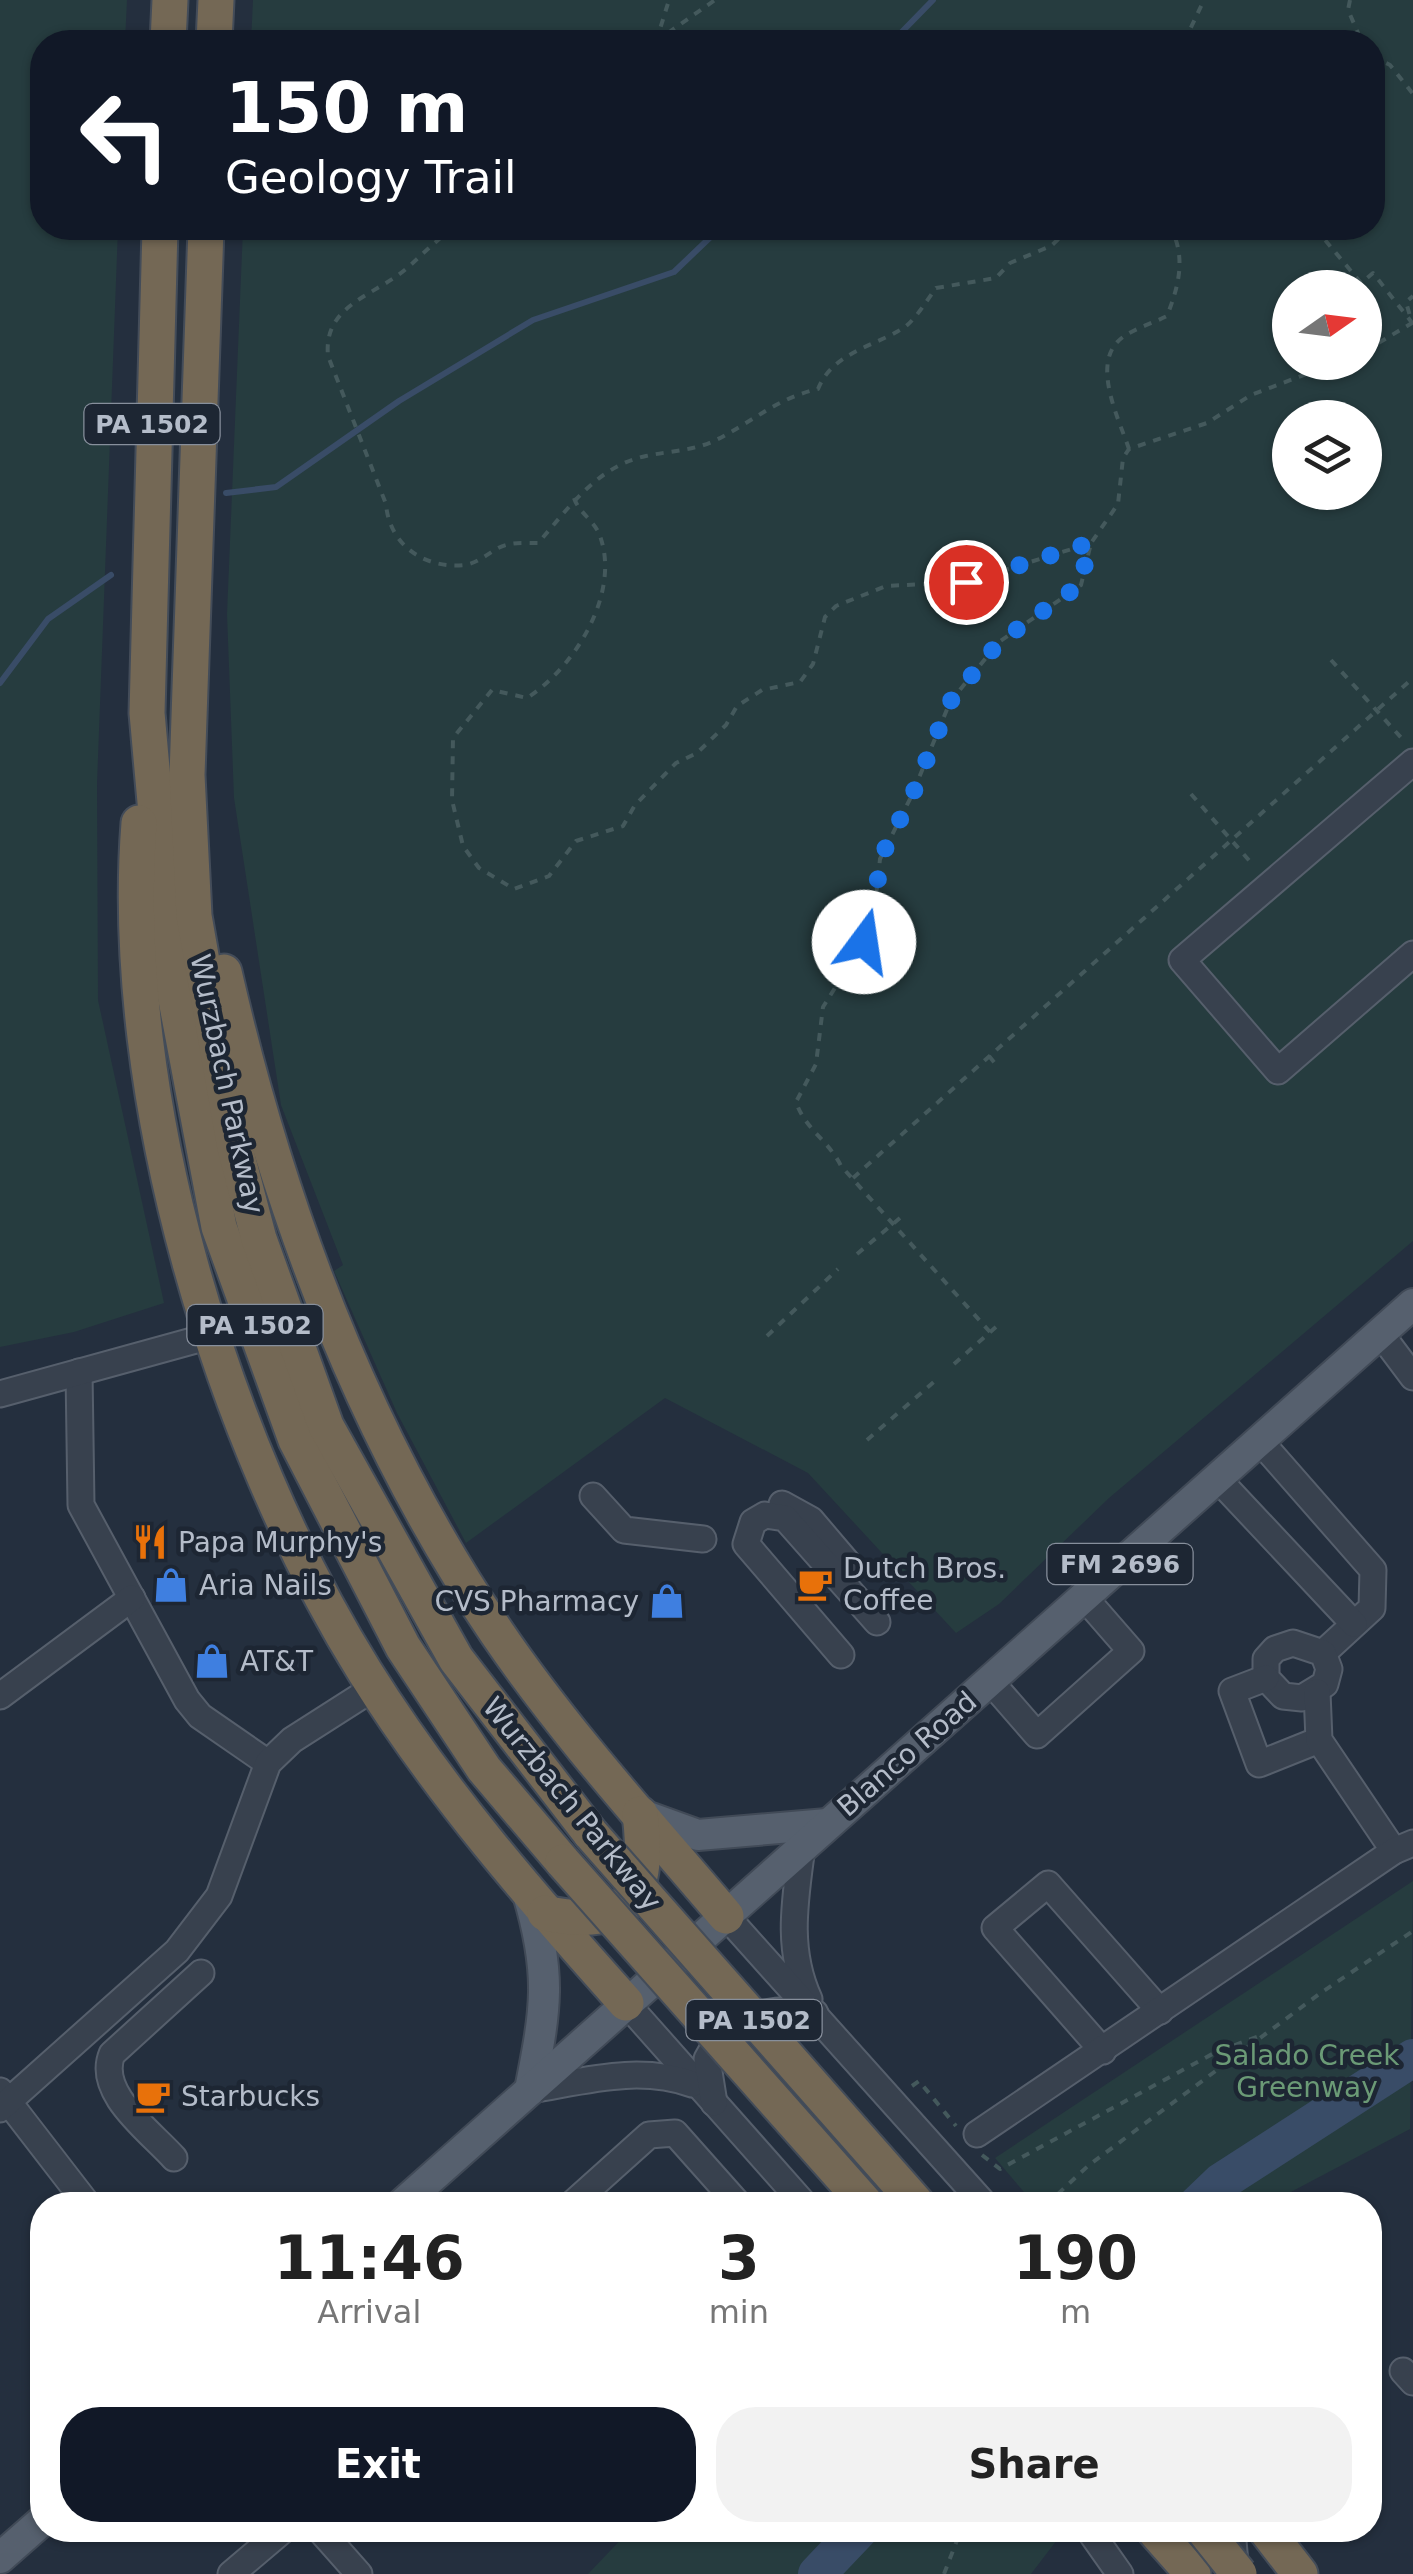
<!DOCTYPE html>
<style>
:root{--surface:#fff;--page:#f2f2f2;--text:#222;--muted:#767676;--accent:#111827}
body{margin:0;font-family:"DejaVu Sans",sans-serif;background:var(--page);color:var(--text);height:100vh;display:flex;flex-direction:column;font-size:38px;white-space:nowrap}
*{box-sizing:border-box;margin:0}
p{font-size:32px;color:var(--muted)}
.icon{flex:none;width:55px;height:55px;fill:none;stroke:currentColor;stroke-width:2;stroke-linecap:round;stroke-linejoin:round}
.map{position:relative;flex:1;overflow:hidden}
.drawer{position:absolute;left:30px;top:2192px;width:1352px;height:350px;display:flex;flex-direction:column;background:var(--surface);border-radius:40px;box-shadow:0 2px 8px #0004}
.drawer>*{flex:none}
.top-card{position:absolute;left:30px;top:30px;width:1355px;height:210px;border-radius:40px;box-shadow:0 2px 8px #0004;background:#111827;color:#fff;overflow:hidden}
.needle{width:65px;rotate:76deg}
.tools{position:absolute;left:1272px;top:270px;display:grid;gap:20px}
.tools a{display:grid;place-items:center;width:110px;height:110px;border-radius:50%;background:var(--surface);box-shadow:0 2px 8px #0004;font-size:50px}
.pin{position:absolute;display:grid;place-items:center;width:85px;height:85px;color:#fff;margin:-42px;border:5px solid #fff;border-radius:50%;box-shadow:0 2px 10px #0007}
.me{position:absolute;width:110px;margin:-55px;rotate:14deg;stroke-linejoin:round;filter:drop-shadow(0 0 8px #0008)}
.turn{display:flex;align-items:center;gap:35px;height:210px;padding:0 30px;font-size:45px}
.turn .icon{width:130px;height:130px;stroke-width:2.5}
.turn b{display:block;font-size:70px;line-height:85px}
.eta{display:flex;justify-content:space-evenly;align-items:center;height:170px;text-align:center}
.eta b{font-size:60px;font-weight:700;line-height:70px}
.action{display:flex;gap:20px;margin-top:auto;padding:20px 30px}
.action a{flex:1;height:115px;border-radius:40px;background:var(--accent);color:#fff;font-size:40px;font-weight:700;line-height:115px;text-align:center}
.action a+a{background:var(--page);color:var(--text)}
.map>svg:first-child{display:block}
.green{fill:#263c3f;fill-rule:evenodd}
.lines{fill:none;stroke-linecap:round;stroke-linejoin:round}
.stream{stroke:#394c67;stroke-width:6}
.river{stroke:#394c67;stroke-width:38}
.minor-casing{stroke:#565f6c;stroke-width:29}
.major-casing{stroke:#414a57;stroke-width:34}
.highway-casing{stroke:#434c59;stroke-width:39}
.path{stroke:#44595c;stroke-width:4;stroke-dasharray:8 8;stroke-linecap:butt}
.minor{stroke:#38414e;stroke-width:25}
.major{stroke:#56606e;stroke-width:30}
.highway{stroke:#746855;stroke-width:35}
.highway-bridge-casing{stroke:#434c59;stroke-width:39;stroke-linecap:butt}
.highway-bridge{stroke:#746855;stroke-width:35}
.route{stroke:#1a73e8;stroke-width:18;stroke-dasharray:0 32.4}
.labels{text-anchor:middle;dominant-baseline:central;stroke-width:9;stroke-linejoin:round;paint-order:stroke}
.shield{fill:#1d2633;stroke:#878f9c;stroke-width:2.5}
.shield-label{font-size:25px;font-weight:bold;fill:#b4bcc9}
.street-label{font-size:28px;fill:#b4bcc9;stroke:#1d2633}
.poi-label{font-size:28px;fill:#b4bcc9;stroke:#1d2633;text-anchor:start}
.park-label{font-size:28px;fill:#6b9a76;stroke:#1d2633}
</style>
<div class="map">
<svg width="1413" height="2574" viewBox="0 0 1413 2574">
<rect width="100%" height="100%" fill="#242f3e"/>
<g class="green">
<polygon points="0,0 127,0 125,42 42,42 42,228 118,228 97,784 98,1000 164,1303 74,1332 0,1347"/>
<path d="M 253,0 L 1413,0 L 1413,1241 L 1109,1498 L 999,1604 L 956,1633 L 808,1473 L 665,1398 L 466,1543 L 397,1413 L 334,1271 L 343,1265 L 281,1105 L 234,798 L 227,614 L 243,228 L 1372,228 L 1372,42 L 251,42 ZM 1290,288 L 1365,288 L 1365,362 L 1290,362 ZM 1290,418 L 1365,418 L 1365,492 L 1290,492 Z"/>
<polygon points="1413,1881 1410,2129 1266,2205 1035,2205 995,2158"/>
<polygon points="630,2530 1048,2530 1057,2540 1031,2574 588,2574"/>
</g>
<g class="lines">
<g class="stream">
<polyline points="892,42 933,0"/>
<polyline points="226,493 276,487 399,401 533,320 674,272 720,228"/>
<polyline points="0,683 48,619 111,575"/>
</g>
<g class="river">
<polyline points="1197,2205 1221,2182 1413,2058"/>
<polyline points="817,2574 859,2530"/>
</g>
<defs>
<g id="minor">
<polyline points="1413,762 1182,960 1278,1071 1413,954"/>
<polyline points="1380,1333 1413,1377"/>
<polyline points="79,1372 81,1505 187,1700 200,1716 268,1763"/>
<polyline points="0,1394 214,1335"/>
<polyline points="1259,1440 1373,1570 1372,1608 1323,1653"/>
<polyline points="1216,1477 1354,1624"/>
<polyline points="593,1496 624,1530 703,1539"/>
<polyline points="782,1504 811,1520 851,1567"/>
<polygon points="1293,1643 1323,1653 1329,1669 1325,1684 1302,1698 1283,1696 1266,1678 1266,1659 1275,1649"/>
<polyline points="841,1655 746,1544 753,1522 765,1515 785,1518 877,1622"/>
<polyline points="1266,1678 1232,1691 1259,1764 1319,1740"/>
<polyline points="990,1681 1037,1735 1131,1651 1084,1597"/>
<polyline points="1317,1692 1319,1740 1394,1851"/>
<polyline points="0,1696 132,1598"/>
<path d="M 802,1847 C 795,1900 786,1949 809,1999"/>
<polyline points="726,1916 985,2205"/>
<polyline points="626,2003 805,2205"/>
<polyline points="1103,2051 995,1928 1048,1884 1160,2011"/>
<path d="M 530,2090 C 585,2081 638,2065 692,2084"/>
<polyline points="0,2091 88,2205"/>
<path d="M 714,2103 L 707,2059 C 729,2015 771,2005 815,2013"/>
<polyline points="0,2109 177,1951 219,1896 268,1763 292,1740 375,1687"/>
<polyline points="977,2134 1394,1851 1413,1843"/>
<path d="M 174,2158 C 150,2131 96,2093 112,2054 L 201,1973"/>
<polyline points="571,2205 649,2135 675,2133 739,2205"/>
<polyline points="1403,2371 1413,2382"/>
<polyline points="320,2530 359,2574"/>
<polyline points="1089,2530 1120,2574"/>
<polyline points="1232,2530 1236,2574"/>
<polyline points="231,2574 283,2530"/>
</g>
<g id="major">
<polyline points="640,1814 698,1835 827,1824"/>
<path d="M 528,1894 C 552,1975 546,2009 530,2090"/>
<polyline points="401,2205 1413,1304"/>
<polyline points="0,2558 42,2521"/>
</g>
<g id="highway">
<polyline points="168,42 170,0"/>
<polyline points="214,42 216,0"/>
<polyline points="160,228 147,713 170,968 219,1227 296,1440 403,1647 484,1769 563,1862"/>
<polyline points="206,228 187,775 194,916 235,1148 259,1239 326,1426 456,1659 591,1834"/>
<path d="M 139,823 C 118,1096 221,1441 365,1672 C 440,1792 532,1898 626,2003"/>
<path d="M 224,972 C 277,1205 362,1434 497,1633 C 565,1733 648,1824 726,1916"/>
<path d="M 545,1913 C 633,1932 650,1892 640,1814"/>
<polyline points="1154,2530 1193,2574"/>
<polyline points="1266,2530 1300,2574"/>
</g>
</defs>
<use href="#minor" class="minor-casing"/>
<use href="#major" class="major-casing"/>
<use href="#highway" class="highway-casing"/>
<g class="path">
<polyline points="1350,0 1348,10 1362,42"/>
<polyline points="655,42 715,0"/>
<polyline points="656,42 669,0"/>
<polyline points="1184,42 1204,0"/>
<polyline points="1372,56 1390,65 1413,94"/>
<path d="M 454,228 C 436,240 422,255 406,269 C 374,296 323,305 328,356 L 386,504 C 389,543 422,569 464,565 C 481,563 491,549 506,545 C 516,542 528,543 538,543 C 569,508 597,466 646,456 C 669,451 692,451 714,441 C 751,423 777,398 818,389 C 832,354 871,347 900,330 C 914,323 926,301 936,288 L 996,278 L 1010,263 L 1051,246 L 1070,228"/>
<polyline points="1315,228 1361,283 1373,273 1413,324"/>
<polyline points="1365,351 1412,323 1406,302 1413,296"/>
<path d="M 1129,449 C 1119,419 1089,361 1123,337 C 1136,328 1153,323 1167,316 C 1179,285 1186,258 1171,228"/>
<path d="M 574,498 C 579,513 595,521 600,536 C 621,594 574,668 527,698 L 492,690 L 453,738 L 452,800 L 463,846 L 479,868 L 514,889 L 549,876 L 576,841 L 623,826 L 635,805 L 676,763 L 697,753 L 726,725 L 737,706 L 762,690 L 800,682 L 813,664 L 825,617 L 836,606 L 886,586 L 966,582 L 1091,543 L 1118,504 L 1123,458 L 1129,449 L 1207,423 L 1251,395 L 1338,362"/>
<polyline points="1331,660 1405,742"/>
<polyline points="1191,794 1254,866"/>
<polyline points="989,1056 998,1067"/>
<polyline points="853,1178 1413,678"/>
<polyline points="857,1254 900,1218"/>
<path d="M 990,1332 L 841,1166 C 829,1141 805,1129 796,1102 L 816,1064 L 823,1007 L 864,942 L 874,916 L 880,859 L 912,795 L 950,702 L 999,642 L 1081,585 L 1091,543"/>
<polyline points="767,1336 838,1269"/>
<polyline points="954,1364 997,1326"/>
<polyline points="867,1440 935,1381"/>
<polyline points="912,2086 919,2081 956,2126"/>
<polyline points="982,2155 1000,2169 1216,2052 1265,2034"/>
<polyline points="1046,2205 1089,2165 1322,1992 1413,1931"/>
<polyline points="944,2574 961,2530"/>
</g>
<use href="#minor" class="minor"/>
<use href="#major" class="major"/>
<use href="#highway" class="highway"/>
<defs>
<g id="highway-bridge">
<polyline points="591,1834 918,2205"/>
<polyline points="563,1862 867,2205"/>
<polyline points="1204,2530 1239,2574"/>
</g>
</defs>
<use href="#highway-bridge" class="highway-bridge-casing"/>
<use href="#highway-bridge" class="highway-bridge"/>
</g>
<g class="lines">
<polyline class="route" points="864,942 874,916 880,859 912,796 950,702 999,642 1080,585 1090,543 966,582"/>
</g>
<defs>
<symbol id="restaurant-bare" viewBox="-9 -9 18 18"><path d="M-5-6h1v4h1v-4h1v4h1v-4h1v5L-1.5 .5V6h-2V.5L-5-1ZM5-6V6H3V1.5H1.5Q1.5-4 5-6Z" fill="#e8710a" stroke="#1d2633" stroke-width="2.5" paint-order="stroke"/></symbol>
<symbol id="cafe-bare" viewBox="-9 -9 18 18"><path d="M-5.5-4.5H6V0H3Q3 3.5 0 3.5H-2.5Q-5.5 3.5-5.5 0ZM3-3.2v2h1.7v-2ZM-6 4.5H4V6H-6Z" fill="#e8710a" stroke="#1d2633" stroke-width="2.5" paint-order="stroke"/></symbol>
<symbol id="shop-bare" viewBox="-9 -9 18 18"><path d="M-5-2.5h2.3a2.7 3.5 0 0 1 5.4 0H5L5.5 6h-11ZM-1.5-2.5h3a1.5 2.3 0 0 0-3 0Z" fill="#3f7fe0" stroke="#1d2633" stroke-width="2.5" paint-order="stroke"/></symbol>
</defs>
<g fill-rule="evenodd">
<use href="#restaurant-bare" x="125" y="1517" width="50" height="50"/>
<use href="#cafe-bare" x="790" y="1559" width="50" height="50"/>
<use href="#shop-bare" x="146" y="1560" width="50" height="50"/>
<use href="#shop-bare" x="642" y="1576" width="50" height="50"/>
<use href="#shop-bare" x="187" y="1636" width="50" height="50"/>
<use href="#cafe-bare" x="128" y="2071" width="50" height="50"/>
</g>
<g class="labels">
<g class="shield">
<rect x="84.5" y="404" width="135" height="40" rx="8"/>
<rect x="187.5" y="1305" width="135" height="40" rx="8"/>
<rect x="1047.5" y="1544" width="145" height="40" rx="8"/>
<rect x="686.5" y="2000" width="135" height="40" rx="8"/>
</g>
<g class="shield-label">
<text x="152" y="424">PA 1502</text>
<text x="255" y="1325">PA 1502</text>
<text x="1120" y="1564">FM 2696</text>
<text x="754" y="2020">PA 1502</text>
</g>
<g class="street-label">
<text transform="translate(227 1084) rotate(78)">Wurzbach Parkway</text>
<text transform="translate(907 1754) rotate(-41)">Blanco Road</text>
<text transform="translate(572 1804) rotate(51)">Wurzbach Parkway</text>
</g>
<g class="poi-label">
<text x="178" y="1542">Papa Murphy's</text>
<text x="843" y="1568">Dutch Bros.<tspan x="843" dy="32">Coffee</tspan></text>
<text x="199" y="1585">Aria Nails</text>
<text x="639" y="1601" text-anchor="end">CVS Pharmacy</text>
<text x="240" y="1661">AT&amp;T</text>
<text x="181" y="2096">Starbucks</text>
</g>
<g class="park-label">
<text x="1307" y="2055">Salado Creek<tspan x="1307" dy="32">Greenway</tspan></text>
</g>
</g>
</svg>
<div class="tools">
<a><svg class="needle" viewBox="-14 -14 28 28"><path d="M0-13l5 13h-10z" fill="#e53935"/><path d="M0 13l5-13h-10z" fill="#767676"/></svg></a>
<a><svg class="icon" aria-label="layers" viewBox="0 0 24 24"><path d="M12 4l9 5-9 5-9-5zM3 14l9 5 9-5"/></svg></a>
</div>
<div class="pin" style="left:966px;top:582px;background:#d93025"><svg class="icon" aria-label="arrive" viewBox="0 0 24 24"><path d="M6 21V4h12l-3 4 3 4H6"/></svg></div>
<svg class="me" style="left:864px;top:942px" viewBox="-20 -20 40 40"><circle r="19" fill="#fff"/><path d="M0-13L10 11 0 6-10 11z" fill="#1a73e8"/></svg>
<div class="top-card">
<div class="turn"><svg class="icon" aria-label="left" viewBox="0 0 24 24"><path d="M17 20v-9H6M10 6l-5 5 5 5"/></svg><div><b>150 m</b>Geology Trail</div></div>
</div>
<section class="drawer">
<div class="eta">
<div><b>11:46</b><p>Arrival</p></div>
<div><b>3</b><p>min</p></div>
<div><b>190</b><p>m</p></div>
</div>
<div class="action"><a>Exit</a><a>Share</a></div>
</section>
</div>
